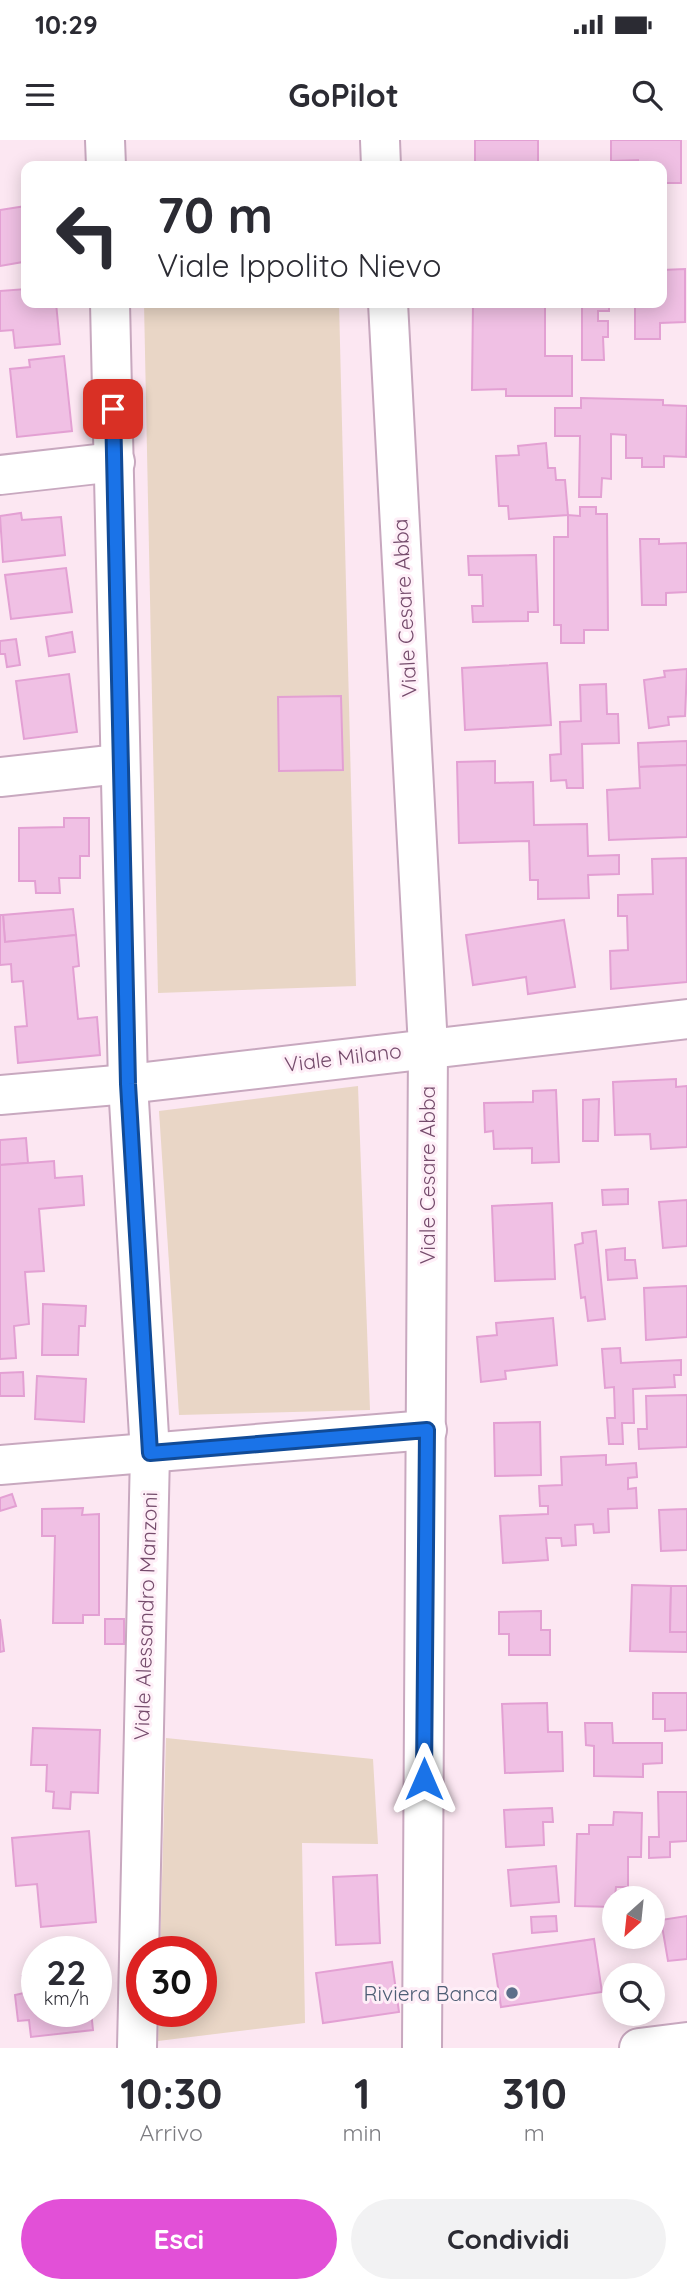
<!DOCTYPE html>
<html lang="it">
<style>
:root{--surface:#fff;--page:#f2f2f3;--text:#2b2b33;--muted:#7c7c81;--accent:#e250d7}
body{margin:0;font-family:Quicksand,sans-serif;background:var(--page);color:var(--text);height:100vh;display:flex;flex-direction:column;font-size:26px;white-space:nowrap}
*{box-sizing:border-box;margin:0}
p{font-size:23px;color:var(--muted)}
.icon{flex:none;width:38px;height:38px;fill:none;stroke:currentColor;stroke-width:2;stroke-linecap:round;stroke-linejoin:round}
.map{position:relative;height:1908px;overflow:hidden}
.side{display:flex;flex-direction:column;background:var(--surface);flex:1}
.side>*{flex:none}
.top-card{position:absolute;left:21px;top:21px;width:646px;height:147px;border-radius:14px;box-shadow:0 4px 18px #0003;background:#fff;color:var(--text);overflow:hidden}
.needle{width:46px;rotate:207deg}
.fabs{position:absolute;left:602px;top:1746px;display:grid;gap:14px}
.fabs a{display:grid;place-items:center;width:63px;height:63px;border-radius:50%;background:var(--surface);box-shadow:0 4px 18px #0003;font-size:35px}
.speed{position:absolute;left:21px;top:1796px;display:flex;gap:14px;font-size:35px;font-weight:700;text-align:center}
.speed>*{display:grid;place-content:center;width:91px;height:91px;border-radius:50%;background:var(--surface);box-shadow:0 4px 18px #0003;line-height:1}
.speed small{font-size:18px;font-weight:400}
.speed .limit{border:10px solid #d22;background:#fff;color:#111}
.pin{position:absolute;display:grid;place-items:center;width:60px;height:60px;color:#fff;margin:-30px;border-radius:14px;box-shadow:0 4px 10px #0006}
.me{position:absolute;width:77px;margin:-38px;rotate:0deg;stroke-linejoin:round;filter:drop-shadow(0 0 5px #0008)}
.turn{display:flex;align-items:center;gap:24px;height:147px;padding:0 21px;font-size:32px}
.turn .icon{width:91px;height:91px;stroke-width:2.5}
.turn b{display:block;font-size:49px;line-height:60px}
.eta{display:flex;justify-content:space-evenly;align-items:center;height:119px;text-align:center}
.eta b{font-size:42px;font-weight:700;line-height:49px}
.action{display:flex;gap:14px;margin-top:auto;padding:14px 21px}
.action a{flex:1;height:80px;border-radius:42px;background:var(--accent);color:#fff;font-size:28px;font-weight:700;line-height:80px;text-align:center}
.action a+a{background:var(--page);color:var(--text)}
.status{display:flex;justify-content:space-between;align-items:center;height:49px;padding:0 35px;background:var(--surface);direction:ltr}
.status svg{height:19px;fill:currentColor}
header{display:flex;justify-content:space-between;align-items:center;height:91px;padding:0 21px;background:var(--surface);font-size:32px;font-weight:700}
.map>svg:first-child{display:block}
.green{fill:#e9d6c6}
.building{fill:#f0c0e4;stroke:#e3a0d3;stroke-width:2}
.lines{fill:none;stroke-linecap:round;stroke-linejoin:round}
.minor-casing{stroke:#c8a8bf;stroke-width:42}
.minor{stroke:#fff;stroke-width:38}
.route-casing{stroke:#114b97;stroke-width:18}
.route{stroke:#1a73e8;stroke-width:12}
.service-dot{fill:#5c6f8a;stroke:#feeef7;stroke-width:2.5}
.labels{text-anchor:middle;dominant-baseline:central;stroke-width:6;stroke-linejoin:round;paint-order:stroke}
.street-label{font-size:21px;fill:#754c6c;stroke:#feeef7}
.service-label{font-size:21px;fill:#4e5e75;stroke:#feeef7;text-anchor:end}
</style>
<div class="status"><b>10:29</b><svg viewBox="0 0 49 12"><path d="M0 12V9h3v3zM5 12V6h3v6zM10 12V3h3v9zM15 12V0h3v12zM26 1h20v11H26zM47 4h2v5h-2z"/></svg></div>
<header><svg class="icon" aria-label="menu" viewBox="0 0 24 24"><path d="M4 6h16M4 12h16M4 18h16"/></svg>GoPilot<svg class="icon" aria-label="search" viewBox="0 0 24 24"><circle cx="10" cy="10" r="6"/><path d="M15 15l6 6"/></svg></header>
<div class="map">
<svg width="687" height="1908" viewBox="0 0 687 1908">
<rect width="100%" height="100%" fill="#fce7f2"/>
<g class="green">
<polygon points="144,163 339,163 356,846 158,853"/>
<polygon points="358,946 370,1270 179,1275 159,971"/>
<polygon points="166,1598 373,1619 378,1704 302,1703 305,1883 158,1901 159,1871 201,1871 201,1811 160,1811"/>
</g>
<g class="building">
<rect x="475" y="0" width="63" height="26"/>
<polygon points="611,0 681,0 681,43 662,43 662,26 638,26 638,20 611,21"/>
<polygon points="26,66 26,135 25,135 23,122 0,126 0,70"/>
<polygon points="685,129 685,182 660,183 660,199 635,199 635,163 662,163 662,130"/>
<polygon points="26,149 26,163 56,163 60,204 15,208 13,190 0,191 0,151"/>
<polygon points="473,163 545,163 545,216 572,216 572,256 506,256 506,249 472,250"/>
<polygon points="582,163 609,163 609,171 598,171 598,181 608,181 608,197 603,197 604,220 582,220"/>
<polygon points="64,216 72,291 17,297 10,229 30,227 29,220"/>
<polygon points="581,258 663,260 663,265 687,266 686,317 664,316 664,327 642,327 642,318 626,318 626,295 611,294 611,339 602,338 601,357 579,357 580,296 555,296 555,268 581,268"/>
<polygon points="546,303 548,328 555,328 556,340 565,340 568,375 509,379 508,366 499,366 496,316 519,315 518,306"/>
<polygon points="580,367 596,367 596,374 607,374 608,490 584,490 584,503 561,503 561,485 554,485 554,397 568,397 568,375 580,376"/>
<polygon points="21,373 22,380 61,377 65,415 3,422 0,376"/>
<polygon points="640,399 659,399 659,404 687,403 687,452 666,453 666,465 642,465"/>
<polygon points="536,415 538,472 528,472 528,481 473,482 472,466 483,466 482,435 469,435 468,416"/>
<polygon points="66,428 72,472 11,479 5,435"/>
<polygon points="72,492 75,512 49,516 46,497"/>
<polygon points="16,499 20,525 7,527 5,514 0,514 0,501"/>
<polygon points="547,523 551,585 465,590 462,528"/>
<polygon points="687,529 685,576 668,577 669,585 649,588 644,540 665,537 664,531"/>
<polygon points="69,534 77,592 24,599 16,541"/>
<polygon points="606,544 607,574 618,574 619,603 582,604 583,648 567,648 566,640 551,641 550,615 561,614 560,582 581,581 580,545"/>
<polygon points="341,556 343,630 279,631 278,557"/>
<polygon points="687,601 687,625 639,627 638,603"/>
<polygon points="495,621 495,643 533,642 534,685 587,684 588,716 619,715 619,734 588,735 589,758 538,759 538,740 530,740 529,701 459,703 457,622"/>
<polygon points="687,625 687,697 609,700 607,650 640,648 639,627"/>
<polygon points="64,678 89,678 89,716 80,716 80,738 59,738 60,753 36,753 35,741 19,741 19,688 64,687"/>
<polygon points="686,718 687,842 611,849 610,811 628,810 627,776 618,776 618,755 653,754 652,719"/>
<polygon points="73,769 76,795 5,802 3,775"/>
<polygon points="0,775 3,775 5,802 76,795 79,826 73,827 78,879 97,877 100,915 18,923 15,887 27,886 23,841 12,842 11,824 0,825"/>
<polygon points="564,780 575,847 528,854 526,837 473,845 466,795"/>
<polygon points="676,939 676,947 687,946 687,1007 651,1009 650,994 615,995 613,942"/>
<polygon points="556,950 559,1022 532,1023 532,1008 494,1009 493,991 485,992 484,963 533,962 533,951"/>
<polygon points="599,959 598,1001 583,1001 583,960"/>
<polygon points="26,998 28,1023 0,1025 0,1000"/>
<polygon points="54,1021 55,1038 82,1036 84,1065 39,1069 44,1131 25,1132 29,1184 14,1186 16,1218 0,1219 0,1025"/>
<polygon points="628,1049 628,1064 603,1065 602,1050"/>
<polygon points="687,1060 687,1106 663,1108 659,1062"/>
<polygon points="552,1063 555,1139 495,1141 492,1066"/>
<polygon points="596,1091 605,1179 588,1181 585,1157 581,1158 575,1105 583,1103 582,1093"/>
<polygon points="625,1108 625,1120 635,1120 637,1138 608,1140 606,1110"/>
<polygon points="687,1146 687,1197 646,1200 644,1148"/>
<polygon points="43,1164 86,1166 85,1186 79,1186 78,1215 42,1215"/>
<polygon points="553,1178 557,1225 505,1231 506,1239 481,1242 477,1197 497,1195 496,1183"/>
<polygon points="620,1208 621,1223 681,1220 681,1235 674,1235 675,1247 633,1249 634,1283 622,1283 623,1304 609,1304 607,1278 615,1278 614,1247 605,1248 602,1209"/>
<polygon points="23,1232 24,1256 0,1256 0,1233"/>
<polygon points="37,1236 86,1239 84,1282 35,1279"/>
<polygon points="687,1255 687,1307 639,1309 638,1289 647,1289 646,1256"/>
<polygon points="540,1282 541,1335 495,1336 494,1283"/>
<polygon points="606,1315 606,1325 636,1323 637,1337 628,1338 628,1349 636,1348 637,1368 608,1369 609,1392 594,1393 593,1384 575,1385 576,1405 562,1406 561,1398 546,1398 548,1420 503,1423 500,1376 548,1374 548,1366 540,1366 539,1346 562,1345 561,1317"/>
<polygon points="12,1354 16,1366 0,1371 0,1358"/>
<polygon points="83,1368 82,1375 99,1374 99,1475 83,1475 83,1483 53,1483 55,1396 42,1396 42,1369"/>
<polygon points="687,1369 687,1410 661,1411 659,1370"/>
<polygon points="632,1445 671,1446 670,1492 687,1492 687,1512 630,1511"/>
<polygon points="671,1446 687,1446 687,1492 670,1492"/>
<polygon points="541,1471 541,1490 550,1490 550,1515 509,1515 509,1494 499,1494 499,1472"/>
<polygon points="0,1479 4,1511 0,1512"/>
<rect x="105" y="1479" width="19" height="25"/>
<polygon points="653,1553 687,1553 687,1590 665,1591 665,1579 653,1579"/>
<polygon points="547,1563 548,1592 562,1592 563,1631 505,1633 502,1564"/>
<polygon points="585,1583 612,1583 613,1603 662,1603 662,1623 643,1624 643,1637 594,1636 594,1606 586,1605"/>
<polygon points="33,1588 100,1590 98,1653 71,1652 70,1669 53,1668 54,1652 46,1651 47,1625 31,1625"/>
<polygon points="658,1652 687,1652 687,1701 670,1702 670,1717 649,1718 649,1697 659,1697"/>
<polygon points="552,1668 553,1682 543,1682 544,1705 506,1707 504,1670"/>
<polygon points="614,1672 642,1673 641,1717 628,1717 628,1747 616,1747 614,1767 575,1766 577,1694 589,1694 589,1685 613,1685"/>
<polygon points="89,1691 96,1782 41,1787 37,1744 16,1746 12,1698"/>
<polygon points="556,1726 559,1762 511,1766 508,1730"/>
<polygon points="377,1735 380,1803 336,1805 333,1737"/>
<polygon points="556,1776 557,1791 532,1793 531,1777"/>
<polygon points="687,1776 687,1819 668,1821 661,1780"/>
<polygon points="594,1799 602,1852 501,1867 493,1814"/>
<polygon points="392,1822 399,1872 323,1883 316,1833"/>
<polygon points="37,1834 37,1871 91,1871 93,1890 31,1897 29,1880 18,1881 15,1855 24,1853 22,1836"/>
</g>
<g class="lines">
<defs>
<g id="minor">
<polyline points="105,0 106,26"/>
<polyline points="380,0 381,26"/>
<polyline points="110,163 128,944 150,1313 137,1908"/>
<polyline points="388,163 428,907 422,1908"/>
<polyline points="0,335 115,322"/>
<polyline points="0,637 119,624"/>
<polyline points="0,955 128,944 687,879"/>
<polyline points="0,1325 427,1290"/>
<polyline points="639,1908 687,1902"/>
</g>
</defs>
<use href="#minor" class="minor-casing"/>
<use href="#minor" class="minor"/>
</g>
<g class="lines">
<defs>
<polyline id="route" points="113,269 128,944 150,1313 427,1290 424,1639"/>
</defs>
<use href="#route" class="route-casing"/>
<use href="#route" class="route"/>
</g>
<circle class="service-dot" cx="512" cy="1853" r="7"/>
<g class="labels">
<g class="street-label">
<text transform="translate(404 468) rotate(-93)">Viale Cesare Abba</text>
<text transform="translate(343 917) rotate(-7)">Viale Milano</text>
<text transform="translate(427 1035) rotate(-90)">Viale Cesare Abba</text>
<text transform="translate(145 1476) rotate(-88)">Viale Alessandro Manzoni</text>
</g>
<g class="service-label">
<text x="498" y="1853">Riviera Banca</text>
</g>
</g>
</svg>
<div class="fabs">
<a><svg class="needle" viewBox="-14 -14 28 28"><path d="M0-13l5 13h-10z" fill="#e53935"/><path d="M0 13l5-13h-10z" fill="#7c7c81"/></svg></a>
<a><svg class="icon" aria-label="search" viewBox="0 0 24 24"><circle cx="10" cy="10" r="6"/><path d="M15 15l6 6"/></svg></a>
</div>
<div class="speed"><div>22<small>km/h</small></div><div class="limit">30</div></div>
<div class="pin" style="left:113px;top:269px;background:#d93025"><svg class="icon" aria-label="arrive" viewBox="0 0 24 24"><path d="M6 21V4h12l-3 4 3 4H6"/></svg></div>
<svg class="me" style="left:424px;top:1639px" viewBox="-20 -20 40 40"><path d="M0-17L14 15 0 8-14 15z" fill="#1a73e8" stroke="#fff" stroke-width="4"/></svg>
<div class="top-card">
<div class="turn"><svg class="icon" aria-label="left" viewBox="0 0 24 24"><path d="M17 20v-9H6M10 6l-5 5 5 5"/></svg><div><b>70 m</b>Viale Ippolito Nievo</div></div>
</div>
</div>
<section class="side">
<div class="eta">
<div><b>10:30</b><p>Arrivo</p></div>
<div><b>1</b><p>min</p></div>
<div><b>310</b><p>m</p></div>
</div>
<div class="action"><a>Esci</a><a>Condividi</a></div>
</section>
